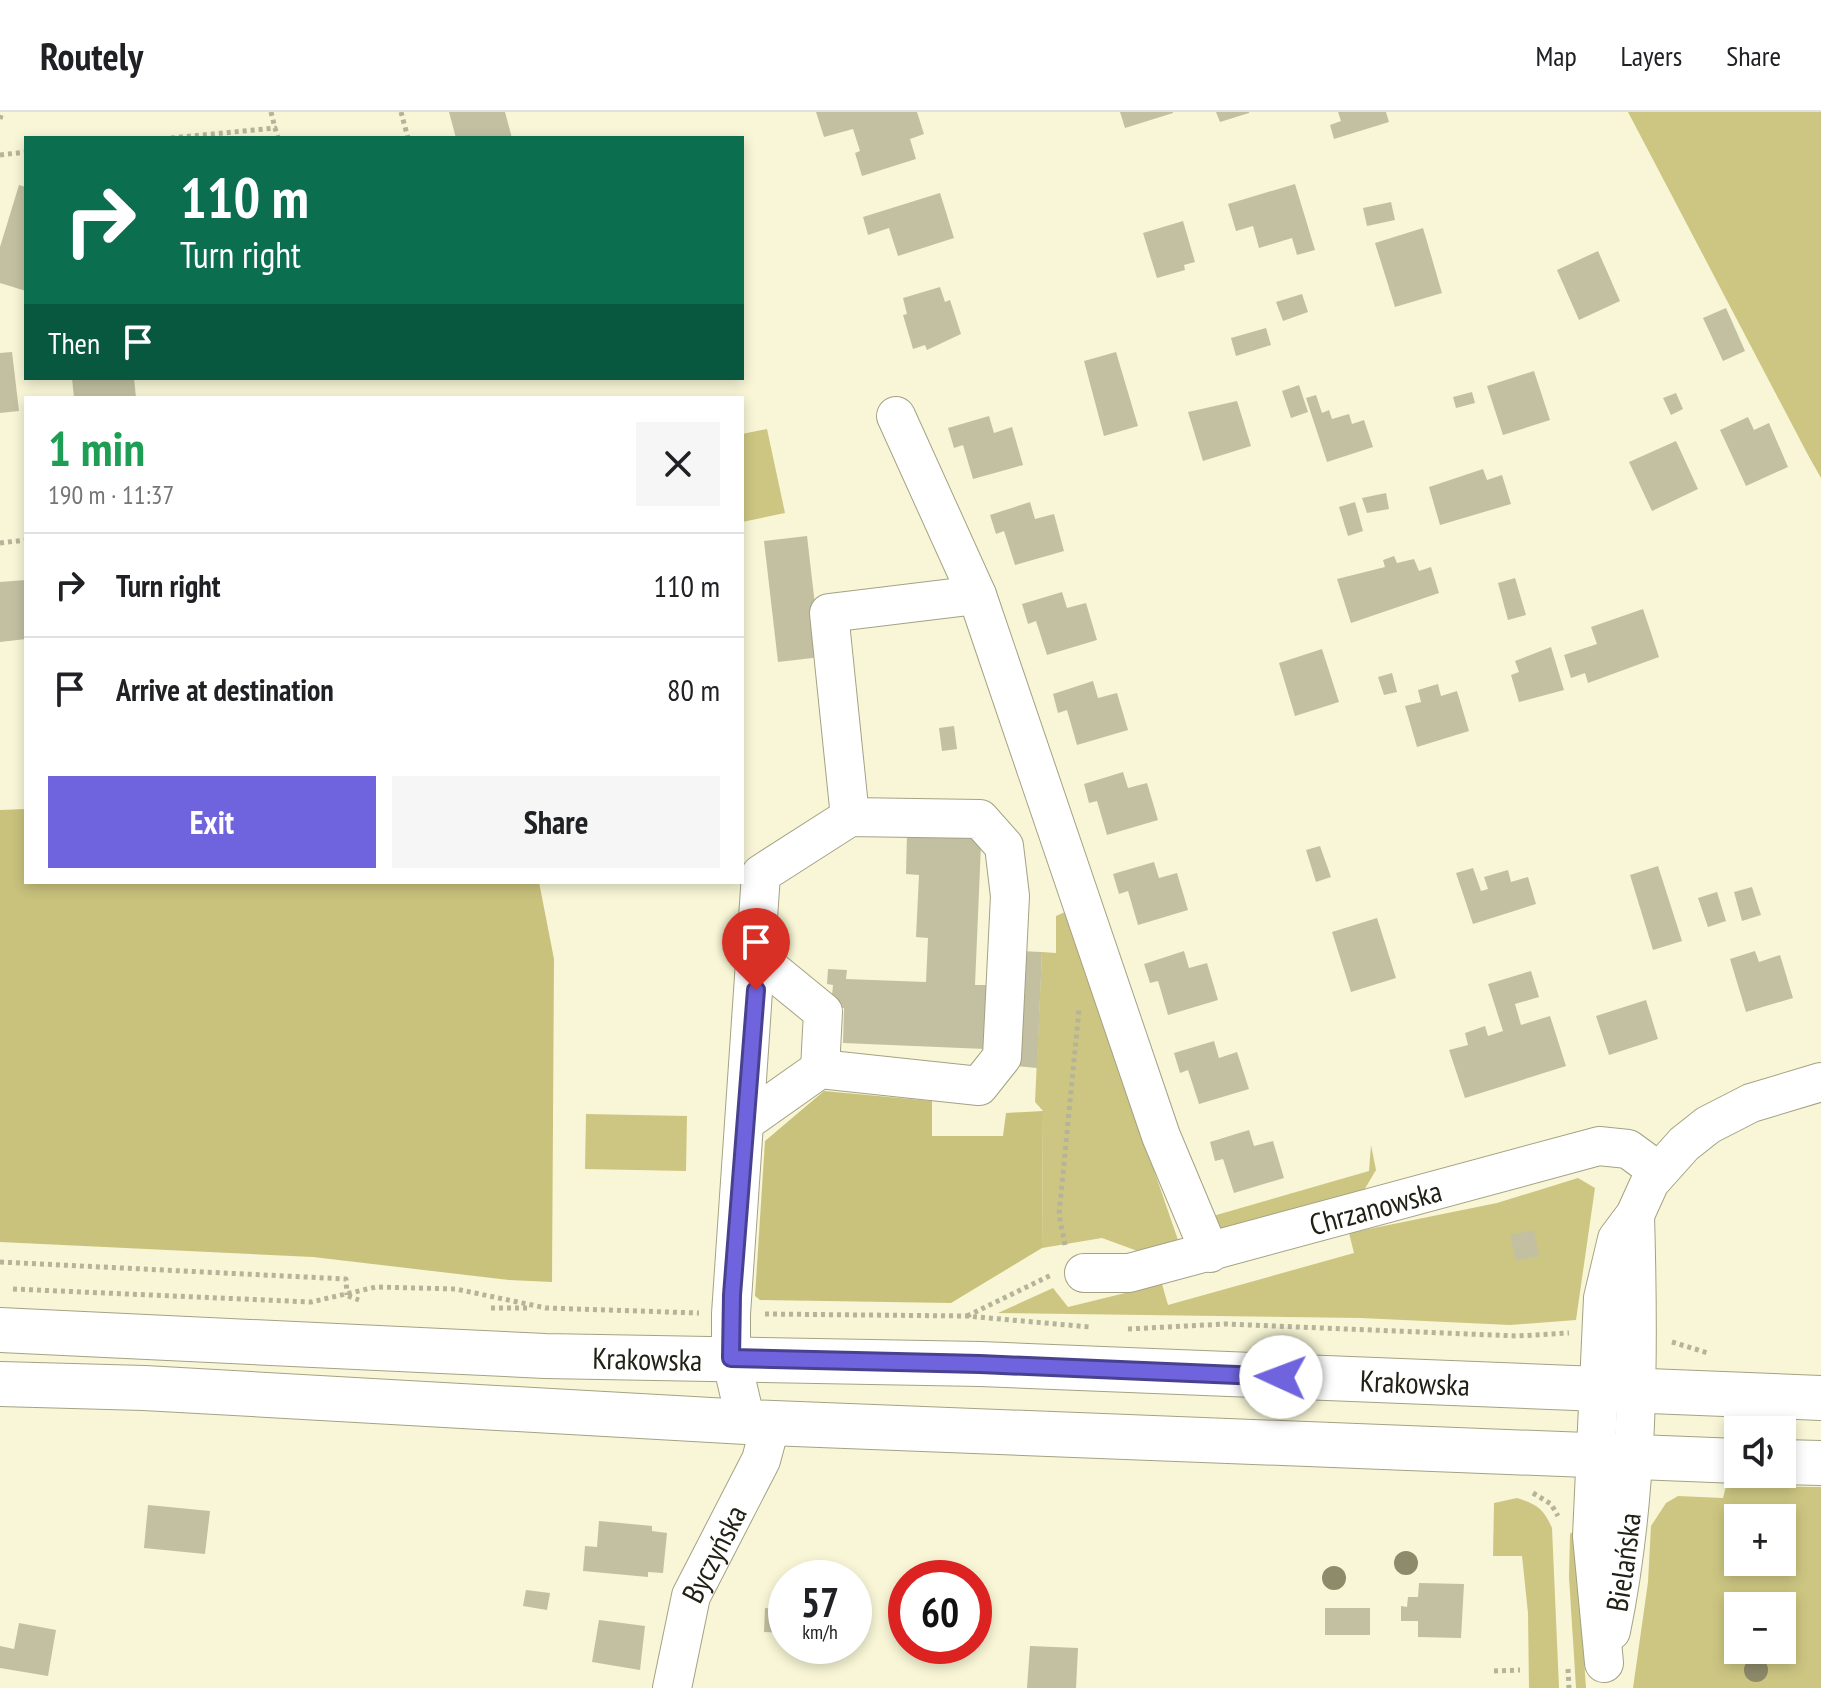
<!DOCTYPE html>
<meta charset="utf-8">
<style>
:root{--surface:#fff;--page:#f6f6f6;--text:#202124;--muted:#757577;--line:#e0e0e0;--accent:#6f64de}
body{margin:0;font-family:"PT Sans Narrow",sans-serif;background:var(--page);color:var(--text);height:100vh;display:flex;flex-direction:column;font-size:30px;white-space:nowrap}
*{box-sizing:border-box;margin:0}
p{font-size:26px;color:var(--muted)}
.icon{flex:none;width:44px;height:44px;fill:none;stroke:currentColor;stroke-width:2;stroke-linecap:round;stroke-linejoin:round}
.map{position:relative;flex:1;overflow:hidden}
.sheet{position:absolute;left:24px;top:284px;width:720px;height:488px;display:flex;flex-direction:column;background:var(--surface);border-radius:0px;box-shadow:0 4px 12px #0003}
.sheet>*{flex:none}
.hud{position:absolute;left:24px;top:24px;width:720px;height:244px;border-radius:0px;box-shadow:0 4px 12px #0003;background:#0b6e4f;color:#fff;overflow:hidden}
.controls{position:absolute;left:1724px;top:1304px;display:grid;gap:16px}
.controls a{display:grid;place-items:center;width:72px;height:72px;border-radius:0px;background:var(--surface);box-shadow:0 4px 12px #0003;font-size:40px}
.speed{position:absolute;left:768px;top:1448px;display:flex;gap:16px;font-size:40px;font-weight:700;text-align:center}
.speed>*{display:grid;place-content:center;width:104px;height:104px;border-radius:50%;background:var(--surface);box-shadow:0 4px 12px #0003;line-height:1}
.speed small{font-size:20px;font-weight:400}
.speed .limit{border:12px solid #d22;background:#fff;color:#111}
.pin{position:absolute;display:grid;place-items:center;width:68px;height:68px;color:#fff;margin:-82px -34px;border-radius:50% 50% 50% 0;rotate:-45deg;box-shadow:0 0 8px #0007}
.pin .icon{rotate:45deg}
.me{position:absolute;width:88px;margin:-44px;rotate:272deg;stroke-linejoin:round;filter:drop-shadow(0 0 6px #0008)}
.turn{display:flex;align-items:center;gap:28px;height:168px;padding:0 24px;font-size:36px}
.turn .icon{width:104px;height:104px;stroke-width:2.5}
.turn b{display:block;font-size:56px;line-height:68px}
.then{display:flex;align-items:center;height:76px;padding:0 24px;background:#0003;gap:16px;font-size:30px}
.round{display:grid;place-items:center;flex:none;width:84px;height:84px;border-radius:0px;background:var(--page)}
.overview{display:flex;align-items:center;justify-content:space-between;height:136px;padding:0 24px}
h1{font-size:48px;font-weight:700;line-height:60px;color:#1e9e55}
.button{display:flex;gap:16px;margin-top:auto;padding:16px 24px}
.button a{flex:1;height:92px;border-radius:0px;background:var(--accent);color:#fff;font-size:32px;font-weight:700;line-height:92px;text-align:center}
.button a+a{background:var(--page);color:var(--text)}
ul{padding:0;list-style:none}
li{display:flex;align-items:center;gap:24px;height:104px;padding:0 24px;border-top:2px solid var(--line)}
li div{flex:1}
li b{display:block;font-size:30px}
li em{font-style:normal}
header{display:flex;align-items:center;gap:48px;box-sizing:border-box;height:112px;padding:0 40px;background:var(--surface);border-bottom:2px solid var(--line)}
header strong{font-size:38px}
nav{display:flex;gap:44px;margin-inline-start:auto;font-size:28px}
.map>svg:first-child{display:block}
.green{fill:#cdc682;fill-rule:evenodd}
.forest{fill:#c9c27d}
.building{fill:#c2c0a1}
.lines{fill:none;stroke-linecap:round;stroke-linejoin:round}
.minor-casing{stroke:#a4a284;stroke-width:40}
.major-casing{stroke:#a4a284;stroke-width:46}
.path{stroke:#b5b49a;stroke-width:5;stroke-dasharray:4 4;stroke-linecap:butt}
.minor{stroke:#fff;stroke-width:38}
.major{stroke:#fff;stroke-width:44}
.tree{fill:#8e8b6b}
.route-casing{stroke:#484190;stroke-width:20}
.route{stroke:#6f64de;stroke-width:14}
.labels{text-anchor:middle;dominant-baseline:central;stroke-width:7;stroke-linejoin:round;paint-order:stroke}
.street-label{font-size:30px;fill:#222116;stroke:#f8f6d6}
</style>
<header>
<strong>Routely</strong>
<nav><a>Map</a><a>Layers</a><a>Share</a></nav>
</header>
<div class="map">
<svg width="1821" height="1576" viewBox="0 0 1821 1576">
<rect width="100%" height="100%" fill="#f8f6d6"/>
<g class="green">
<polygon points="1628,0 1821,0 1821,366 1808,343"/>
<polygon points="767,317 785,401 742,410 742,322"/>
<polygon points="1065,800 1178,1128 1143,1141 1102,1126 1042,1136 1043,999 1035,990 1042,840 1056,841 1056,804"/>
<polygon points="586,1002 687,1004 686,1059 585,1057"/>
<polygon points="1371,1033 1376,1058 1363,1080 1220,1120 1213,1104 1369,1059"/>
<polygon points="1578,1066 1595,1076 1576,1208 1510,1213 1361,1206 998,1201 1053,1176 1068,1195 1162,1172 1168,1193 1354,1141 1349,1121 1497,1091"/>
<path d="M 1726,1374 L 1821,1375 L 1821,1576 L 1633,1576 L 1648,1470 L 1651,1414 L 1666,1391 L 1678,1384 L 1723,1386 ZM 1782,1406 L 1782,1450 L 1738,1450 L 1738,1406 ZM 1782,1494 L 1782,1538 L 1738,1538 L 1738,1494 Z"/>
<path d="M 1517,1386 C 1536,1392 1544,1397 1552,1416 L 1559,1576 L 1529,1576 L 1528,1501 L 1522,1444 L 1493,1444 L 1494,1391 Z"/>
<polygon points="1575,1418 1586,1576 1576,1576 1569,1465 1570,1422"/>
</g>
<g class="forest">
<polygon points="26,697 26,770 539,770 554,847 552,1170 509,1168 313,1145 0,1130 0,698"/>
<polygon points="824,979 932,989 932,1024 1003,1024 1006,1001 1043,999 1042,1136 951,1191 760,1188 755,1184 765,1029"/>
</g>
<g class="building">
<polygon points="449,0 505,0 512,26 456,26"/>
<polygon points="816,0 917,0 924,22 910,27 916,47 862,64 855,41 860,39 853,17 824,25"/>
<polygon points="1120,0 1173,0 1173,1 1125,16"/>
<polygon points="1216,0 1249,0 1249,1 1220,10"/>
<polygon points="1338,0 1386,0 1389,10 1334,27 1330,13 1341,9"/>
<polygon points="1295,72 1315,138 1297,143 1292,126 1259,136 1253,114 1236,119 1228,92"/>
<polygon points="19,73 26,75 26,179 0,171 0,135"/>
<polygon points="940,81 954,126 898,144 889,116 868,123 863,105"/>
<polygon points="1391,90 1395,108 1367,114 1363,96"/>
<polygon points="1183,109 1195,150 1184,153 1185,158 1157,166 1143,121"/>
<polygon points="1423,116 1442,181 1395,195 1375,131"/>
<polygon points="1598,139 1620,189 1579,208 1557,158"/>
<polygon points="940,175 945,190 950,188 961,222 927,238 925,233 913,237 903,203 907,202 903,186"/>
<polygon points="1302,182 1308,200 1283,209 1276,190"/>
<polygon points="1726,196 1745,239 1723,249 1703,206"/>
<polygon points="1266,216 1271,233 1236,244 1231,226"/>
<polygon points="12,240 19,299 0,301 0,241"/>
<polygon points="1116,240 1138,314 1104,324 1084,249"/>
<polygon points="1534,259 1550,308 1503,323 1487,274"/>
<polygon points="72,266 134,266 136,286 74,286"/>
<polygon points="1299,273 1308,300 1291,306 1282,279"/>
<polygon points="1472,280 1475,291 1456,296 1453,285"/>
<polygon points="1676,281 1683,297 1671,303 1663,286"/>
<polygon points="1316,283 1322,301 1329,298 1332,307 1349,302 1352,312 1364,308 1373,335 1327,350 1306,286"/>
<polygon points="1237,289 1251,334 1203,349 1188,300"/>
<polygon points="989,304 994,321 1012,315 1023,353 973,367 963,333 954,336 948,316"/>
<polygon points="1748,305 1754,318 1769,311 1788,355 1746,374 1720,318"/>
<polygon points="1676,329 1698,377 1652,399 1629,350"/>
<polygon points="1483,357 1487,368 1502,363 1511,392 1440,413 1429,375"/>
<polygon points="1386,381 1389,397 1367,401 1362,386"/>
<polygon points="1030,390 1035,407 1054,402 1064,439 1015,453 1004,419 996,422 990,403"/>
<polygon points="1355,390 1363,419 1348,424 1339,395"/>
<polygon points="807,424 821,545 778,550 764,429"/>
<polygon points="1394,444 1397,451 1414,447 1419,459 1431,455 1439,481 1351,511 1337,467 1385,455 1383,448"/>
<polygon points="1515,466 1526,503 1508,508 1498,471"/>
<polygon points="26,468 26,527 0,530 0,470"/>
<polygon points="1062,480 1067,496 1086,491 1097,528 1047,543 1036,509 1028,512 1022,492"/>
<polygon points="1643,497 1659,545 1588,571 1585,561 1571,566 1564,543 1597,532 1591,515"/>
<polygon points="1551,535 1564,578 1519,590 1511,563 1519,560 1515,549"/>
<polygon points="1322,537 1339,590 1295,604 1279,551"/>
<polygon points="1392,561 1397,580 1384,583 1378,565"/>
<polygon points="1093,569 1098,586 1117,581 1128,618 1077,633 1067,598 1058,601 1053,582"/>
<polygon points="1438,572 1441,584 1457,579 1469,619 1417,635 1405,594 1421,590 1418,578"/>
<polygon points="954,614 957,637 942,639 939,616"/>
<polygon points="1123,660 1128,676 1147,671 1158,708 1107,723 1097,689 1089,691 1084,672"/>
<polygon points="907,721 973,724 981,733 975,873 988,873 985,937 843,931 844,896 831,895 833,873 827,872 828,857 847,858 846,867 926,870 928,826 916,825 919,763 906,762"/>
<polygon points="1320,734 1331,765 1316,770 1306,738"/>
<polygon points="1154,750 1159,766 1177,761 1188,798 1138,813 1128,779 1119,782 1113,762"/>
<polygon points="1658,754 1682,829 1653,838 1630,763"/>
<polygon points="1473,756 1481,779 1488,777 1484,765 1508,758 1511,770 1528,765 1536,792 1473,812 1456,761"/>
<polygon points="1752,775 1761,803 1742,809 1734,780"/>
<polygon points="1717,780 1726,809 1708,815 1698,786"/>
<polygon points="1377,806 1396,866 1351,880 1332,820"/>
<polygon points="1020,839 1042,840 1037,956 1015,954"/>
<polygon points="1184,839 1189,856 1207,851 1218,888 1168,903 1158,869 1150,871 1144,852"/>
<polygon points="1755,839 1759,850 1780,843 1793,886 1746,900 1730,847"/>
<polygon points="1531,859 1539,885 1515,892 1521,913 1550,904 1566,954 1465,986 1449,938 1468,933 1465,921 1485,914 1488,924 1503,919 1488,872"/>
<polygon points="1646,888 1658,927 1609,943 1596,904"/>
<polygon points="1214,929 1219,946 1237,940 1249,977 1199,992 1188,958 1180,961 1174,941"/>
<polygon points="1249,1018 1254,1034 1273,1029 1284,1066 1234,1081 1223,1047 1215,1049 1210,1030"/>
<polygon points="1534,1118 1539,1144 1516,1149 1510,1123"/>
<polygon points="148,1393 210,1399 205,1442 144,1436"/>
<polygon points="599,1409 652,1414 652,1419 667,1421 663,1461 648,1460 648,1465 583,1459 585,1434 597,1435"/>
<polygon points="1419,1471 1464,1472 1461,1526 1418,1525 1418,1509 1401,1509 1401,1494 1407,1495 1408,1485 1418,1485"/>
<polygon points="526,1478 550,1481 547,1498 523,1494"/>
<polygon points="765,1496 786,1497 786,1521 764,1520"/>
<rect x="1325" y="1496" width="45" height="27"/>
<polygon points="599,1508 645,1514 640,1558 592,1550"/>
<polygon points="19,1511 56,1518 48,1564 0,1556 0,1534 14,1537"/>
<polygon points="1030,1534 1078,1536 1076,1576 1027,1576"/>
</g>
<g class="lines">
<defs>
<g id="minor">
<polyline points="896,304 977,483 1161,1024 1210,1141"/>
<polyline points="850,705 829,501 977,483"/>
<polyline points="757,846 823,900 820,957"/>
<polyline points="745,1010 820,957 979,974 1002,945 1010,784 1004,734 980,707 850,705 761,762 731,1202 731,1246 746,1310"/>
<path id="s1" d="M 1084,1161 L 1129,1161 L 1599,1034 L 1628,1037 L 1658,1059"/>
<path id="s2" d="M 1611,1519 C 1639,1383 1639,1242 1635,1103"/>
<polyline points="1604,1551 1592,1424 1603,1186 1617,1127 1635,1103 1650,1070 1684,1032 1708,1013 1751,991 1821,970"/>
<path id="s3" d="M 672,1576 L 691,1484 L 761,1348 L 771,1311"/>
</g>
<g id="major">
<path id="s4" d="M 0,1218 L 545,1244 L 980,1252 L 1821,1286"/>
<polyline points="0,1272 144,1276 746,1310 1738,1349"/>
<polyline points="1782,1350 1821,1351"/>
</g>
</defs>
<use href="#minor" class="minor-casing"/>
<use href="#major" class="major-casing"/>
<g class="path">
<polyline points="271,0 275,16"/>
<polyline points="401,0 408,26"/>
<polyline points="0,7 2,0"/>
<polyline points="171,26 275,16 278,26"/>
<polyline points="0,43 26,40"/>
<polyline points="0,431 26,428"/>
<polyline points="1065,1133 1059,1103 1079,897"/>
<polyline points="0,1150 346,1167 347,1183"/>
<polyline points="13,1177 311,1190 376,1175 456,1177 546,1196 699,1201"/>
<polyline points="348,1184 359,1188"/>
<polyline points="491,1196 531,1196"/>
<polyline points="765,1202 966,1204 1090,1215"/>
<polyline points="967,1204 1051,1163"/>
<polyline points="1128,1217 1225,1212 1517,1224 1569,1221"/>
<polyline points="1672,1230 1708,1241"/>
<polyline points="1533,1381 1551,1392 1558,1404"/>
<polyline points="1568,1557 1569,1576"/>
<polyline points="1494,1559 1520,1558"/>
</g>
<use href="#minor" class="minor"/>
<use href="#major" class="major"/>
</g>
<g class="tree">
<circle cx="1406" cy="1451" r="12"/>
<circle cx="1334" cy="1466" r="12"/>
<circle cx="1756" cy="1558" r="12"/>
</g>
<g class="lines">
<defs>
<polyline id="route" points="756,878 732,1183 731,1246 980,1252 1281,1265"/>
</defs>
<use href="#route" class="route-casing"/>
<use href="#route" class="route"/>
</g>
<g class="labels">
<g class="street-label">
<text stroke="none"><textPath href="#s1" startOffset="300">Chrzanowska</textPath></text>
<text stroke="none"><textPath href="#s4" startOffset="648">Krakowska</textPath></text>
<text stroke="none"><textPath href="#s4" startOffset="1416">Krakowska</textPath></text>
<text stroke="none"><textPath href="#s3" startOffset="142">Byczyńska</textPath></text>
<text stroke="none"><textPath href="#s2" startOffset="70">Bielańska</textPath></text>
</g>
</g>
</svg>
<div class="controls">
<a><svg class="icon" aria-label="sound" viewBox="0 0 24 24"><path d="M4 9h4l5-4v14l-5-4H4zM17 9q2 3 0 6"/></svg></a>
<a>+</a>
<a>−</a>
</div>
<div class="speed"><div>57<small>km/h</small></div><div class="limit">60</div></div>
<div class="pin" style="left:756px;top:878px;background:#d93025"><svg class="icon" aria-label="arrive" viewBox="0 0 24 24"><path d="M6 21V4h12l-3 4 3 4H6"/></svg></div>
<svg class="me" style="left:1281px;top:1265px" viewBox="-20 -20 40 40"><circle r="19" fill="#fff"/><path d="M0-13L10 11 0 6-10 11z" fill="#6f64de"/></svg>
<div class="hud">
<div class="turn"><svg class="icon" aria-label="right" viewBox="0 0 24 24"><path d="M7 20v-9h11M14 6l5 5-5 5"/></svg><div><b>110 m</b>Turn right</div></div>
<div class="then">Then<svg class="icon" aria-label="arrive" viewBox="0 0 24 24"><path d="M6 21V4h12l-3 4 3 4H6"/></svg></div>
</div>
<section class="sheet">
<div class="overview"><div><h1>1 min</h1><p>190 m · 11:37</p></div><a class="round"><svg class="icon" aria-label="close" viewBox="0 0 24 24"><path d="M6 6l12 12M18 6L6 18"/></svg></a></div>
<ul>
<li><svg class="icon" aria-label="right" viewBox="0 0 24 24"><path d="M7 20v-9h11M14 6l5 5-5 5"/></svg><div><b>Turn right</b></div><em>110 m</em></li>
<li><svg class="icon" aria-label="arrive" viewBox="0 0 24 24"><path d="M6 21V4h12l-3 4 3 4H6"/></svg><div><b>Arrive at destination</b></div><em>80 m</em></li>
</ul>
<div class="button"><a>Exit</a><a>Share</a></div>
</section>
</div>
